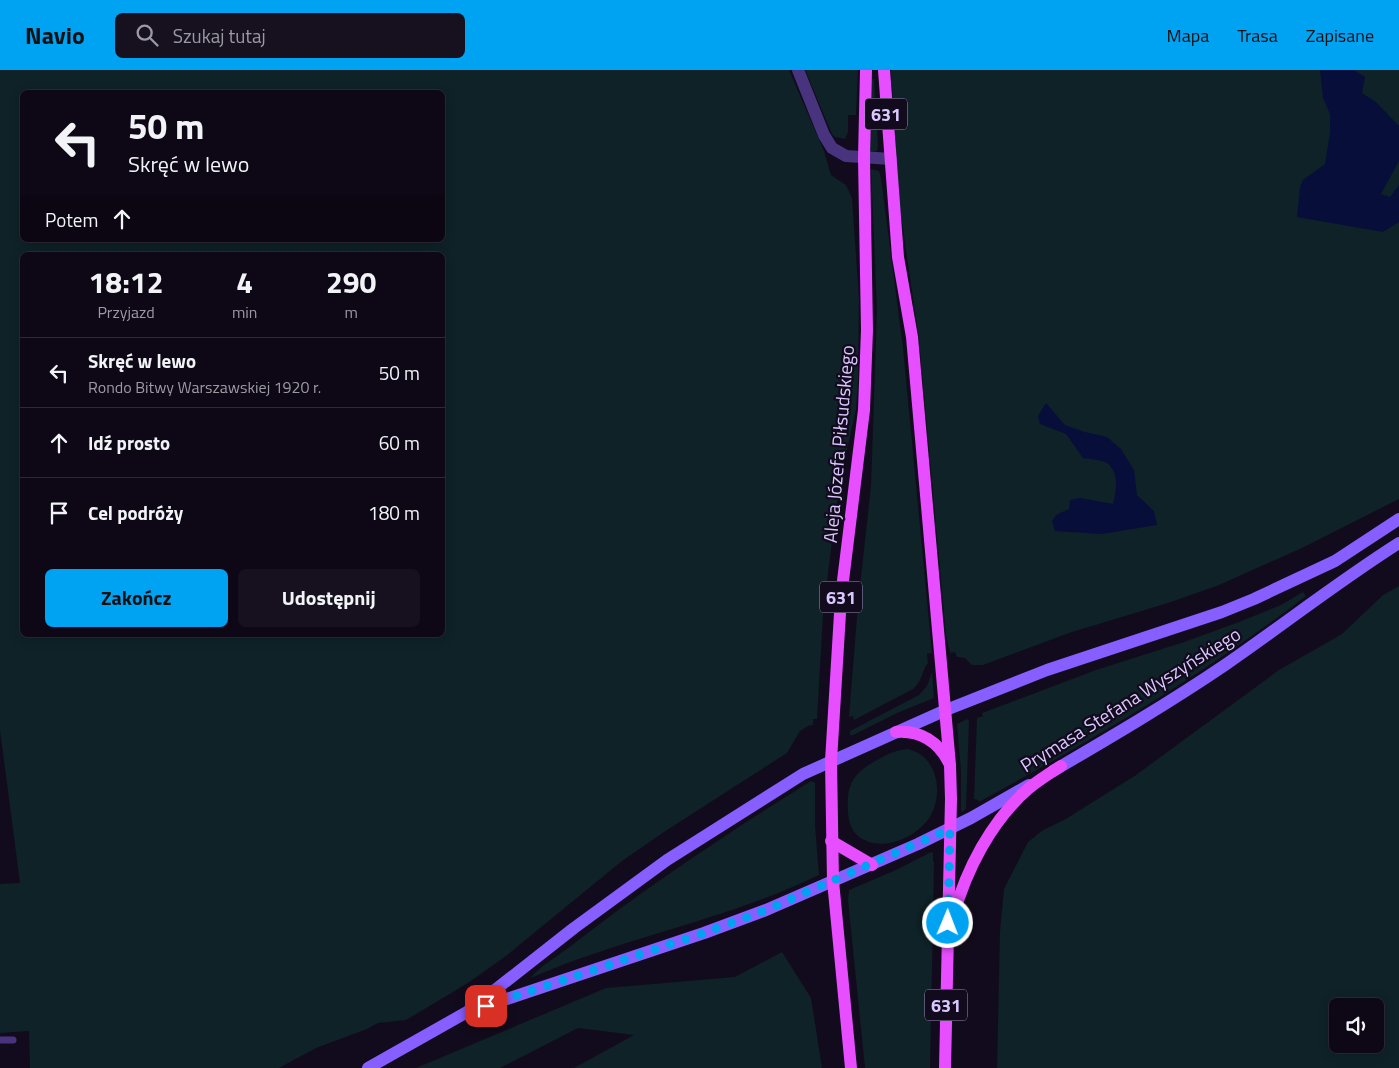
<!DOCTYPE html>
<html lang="pl">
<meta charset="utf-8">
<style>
:root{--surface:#0e0816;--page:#17111f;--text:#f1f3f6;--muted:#9b9aa1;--line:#2e2935;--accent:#00a2f2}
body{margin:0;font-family:"Titillium Web",sans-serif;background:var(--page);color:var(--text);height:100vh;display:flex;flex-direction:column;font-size:19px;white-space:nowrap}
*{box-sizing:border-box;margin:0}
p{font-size:16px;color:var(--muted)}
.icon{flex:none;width:28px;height:28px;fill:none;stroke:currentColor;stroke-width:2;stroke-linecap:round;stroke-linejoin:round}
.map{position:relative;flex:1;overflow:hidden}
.drawer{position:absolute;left:20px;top:182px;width:425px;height:385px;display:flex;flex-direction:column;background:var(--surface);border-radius:8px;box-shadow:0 2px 12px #0003,0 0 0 1px var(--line)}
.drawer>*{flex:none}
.guide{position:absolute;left:20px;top:20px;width:425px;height:152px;border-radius:8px;box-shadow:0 2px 12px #0003,0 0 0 1px var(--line);background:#0e0816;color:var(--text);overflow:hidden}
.fabs{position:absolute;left:1329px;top:928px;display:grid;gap:10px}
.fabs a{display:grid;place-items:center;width:55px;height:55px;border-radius:8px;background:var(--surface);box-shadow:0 2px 12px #0003,0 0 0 1px var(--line);font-size:25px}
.pin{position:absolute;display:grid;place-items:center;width:42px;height:42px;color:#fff;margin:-21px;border-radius:10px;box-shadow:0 2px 8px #0006}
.me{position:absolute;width:55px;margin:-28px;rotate:1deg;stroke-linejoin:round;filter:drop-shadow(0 0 4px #0008)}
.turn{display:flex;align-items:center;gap:18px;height:105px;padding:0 25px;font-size:22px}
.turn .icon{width:65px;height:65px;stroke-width:2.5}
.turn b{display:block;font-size:35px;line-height:42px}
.then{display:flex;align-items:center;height:48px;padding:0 25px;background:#0003;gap:10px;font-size:19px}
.eta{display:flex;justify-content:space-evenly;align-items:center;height:85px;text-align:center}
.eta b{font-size:30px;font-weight:700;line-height:35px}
.button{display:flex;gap:10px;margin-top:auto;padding:10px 25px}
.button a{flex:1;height:58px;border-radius:8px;background:var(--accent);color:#111;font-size:20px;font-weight:700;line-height:58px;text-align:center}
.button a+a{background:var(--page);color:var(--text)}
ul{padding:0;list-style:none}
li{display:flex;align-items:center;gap:15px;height:70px;padding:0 25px;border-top:1px solid var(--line)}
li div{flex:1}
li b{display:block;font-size:19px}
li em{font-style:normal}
header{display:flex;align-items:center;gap:30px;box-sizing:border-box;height:70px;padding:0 25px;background:var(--accent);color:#111}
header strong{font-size:24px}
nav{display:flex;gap:28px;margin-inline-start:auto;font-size:18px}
.search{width:350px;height:45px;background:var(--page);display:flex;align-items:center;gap:12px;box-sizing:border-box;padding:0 18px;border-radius:8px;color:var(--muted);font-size:19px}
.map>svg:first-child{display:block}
.green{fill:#0e2227;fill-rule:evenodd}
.water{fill:#070e3a}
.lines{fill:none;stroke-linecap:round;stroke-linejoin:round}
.service{stroke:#48347e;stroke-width:7}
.tertiary{stroke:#48347e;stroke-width:12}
.secondary{stroke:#875eff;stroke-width:12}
.primary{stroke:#e64eff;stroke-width:12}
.route{stroke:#00a2f2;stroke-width:9;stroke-dasharray:0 16.2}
.labels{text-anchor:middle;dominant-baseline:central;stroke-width:4.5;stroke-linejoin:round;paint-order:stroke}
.shield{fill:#120b1d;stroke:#9e8fbb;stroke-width:1}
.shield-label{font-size:18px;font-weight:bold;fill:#dac7ff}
.street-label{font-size:19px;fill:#dac7ff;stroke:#120b1d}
</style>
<header>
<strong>Navio</strong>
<div class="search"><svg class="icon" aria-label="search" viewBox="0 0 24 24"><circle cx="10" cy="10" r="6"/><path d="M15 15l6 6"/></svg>Szukaj tutaj</div>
<nav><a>Mapa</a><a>Trasa</a><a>Zapisane</a></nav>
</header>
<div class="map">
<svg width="1399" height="998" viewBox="0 0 1399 998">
<rect width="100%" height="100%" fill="#120b1d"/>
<g class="green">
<path d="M 0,0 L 789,0 L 824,81 L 831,105 L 846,115 L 852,128 L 859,228 L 858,311 L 856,339 L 841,407 L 834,455 L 823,545 L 817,649 L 813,649 L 813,655 L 808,656 L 800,661 L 787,683 L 664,762 L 622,791 L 506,886 L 468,913 L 406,950 L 378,953 L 367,959 L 316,978 L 279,998 L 30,998 L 29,961 L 0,963 L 0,814 L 20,813 L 0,660 ZM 22,22 L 442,22 L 442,170 L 22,170 ZM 22,185 L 442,185 L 442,565 L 22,565 Z"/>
<polygon points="805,0 858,0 856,45 848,45 848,62 845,69 835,67 832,64"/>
<polygon points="891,0 1399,0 1399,429 1302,478 1219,515 1168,533 1069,563 983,595 972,595 965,588 957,587 955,582 950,583 946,565 919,269 899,132"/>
<polygon points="870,9 874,9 874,11 878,77 877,81 870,82"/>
<path d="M 871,99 L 879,101 L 881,108 L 903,278 L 932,583 L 927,584 L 928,593 C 922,599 924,609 913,619 L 854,650 L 853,646 L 849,647 L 858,534 L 871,416 L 877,240 Z"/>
<path d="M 1399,516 L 1399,998 L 997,998 L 1000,861 L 1004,819 L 1028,772 L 1043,760 L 1064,750 L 1136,705 L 1279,600 L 1342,564 L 1383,525 ZM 1338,936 L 1375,936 L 1375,974 L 1338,974 Z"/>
<path d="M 1303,522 L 1306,526 C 1204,605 1092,670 979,732 L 978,730 L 974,729 L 977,648 L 983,646 L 982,643 L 1096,600 L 1184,572 L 1239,552 L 1281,535 Z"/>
<polygon points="932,602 934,628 897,643 853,665 850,665 850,661 919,625 927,616"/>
<polygon points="967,649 969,651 966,739 962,742 961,740 961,701 957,654"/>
<path d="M 908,679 C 939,686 945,728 927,751 C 912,770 876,784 856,764 C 850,757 848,749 848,740 C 846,712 856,701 879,689 C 889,683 897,680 908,679 Z"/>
<path d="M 811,711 L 815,713 L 815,755 L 819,805 C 727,850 624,867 531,908 C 537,898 561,884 572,875 C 649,815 729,762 811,711 Z"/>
<polygon points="931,782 933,783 933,792 934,792 930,998 865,998 848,830 849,820 896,800"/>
<polygon points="782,882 811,928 822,998 574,998 634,965 578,958 500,998 416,998 606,918 735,907"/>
</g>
<g class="water">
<polygon points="1320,0 1354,0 1365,7 1362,23 1376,32 1399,56 1399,91 1381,124 1390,127 1399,115 1399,152 1383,162 1297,147 1300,117 1303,110 1325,94 1330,63 1330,44 1323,28"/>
<path d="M 1046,333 L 1065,355 L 1085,362 L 1107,367 L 1121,379 L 1134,400 L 1137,425 L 1154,441 L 1157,455 L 1102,464 L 1055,461 L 1052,451 L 1056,445 L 1069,439 L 1070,430 L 1080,428 L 1113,434 C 1116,421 1120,403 1107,393 C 1101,390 1090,389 1083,388 L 1066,364 L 1040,354 L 1038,346 Z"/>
</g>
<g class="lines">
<polyline class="service" points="0,970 13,970"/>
<polyline class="tertiary" points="798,0 824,65 832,78 846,86 891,89"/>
<g class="secondary">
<path d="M 1053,701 C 1111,667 1169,633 1225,595 C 1283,555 1339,511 1399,473"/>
<polyline points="477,939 704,863 766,840 918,774 971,748 1029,715"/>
<polyline points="368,998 467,942 574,858 667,790 803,704 946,640 1047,600 1222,542 1254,529 1335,491 1399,449"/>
</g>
<g class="primary">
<polyline points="884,0 898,187 912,267 950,695 951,729 945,998"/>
<path d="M 896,662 C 920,660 939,672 949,693"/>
<polyline points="831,771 872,795"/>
<path d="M 953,847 C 966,800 991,751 1029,718 C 1039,710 1050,703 1061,696"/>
<polyline points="851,998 833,811 831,691 841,527 864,340 867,260 864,88 866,0"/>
</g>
</g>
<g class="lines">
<polyline class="route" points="486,936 704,863 766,840 950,759 948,853"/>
</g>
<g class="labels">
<g class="shield">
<rect x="865" y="28.5" width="42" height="31" rx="4"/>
<rect x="820" y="511.5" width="42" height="31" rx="4"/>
<rect x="925" y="919.5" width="42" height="31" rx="4"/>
</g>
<g class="shield-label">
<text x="886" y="44">631</text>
<text x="841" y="527">631</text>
<text x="946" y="935">631</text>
</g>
<g class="street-label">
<text transform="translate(838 374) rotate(-85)">Aleja Józefa Piłsudskiego</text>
<text transform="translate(1130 629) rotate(-32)">Prymasa Stefana Wyszyńskiego</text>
</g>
</g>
</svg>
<div class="fabs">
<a><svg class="icon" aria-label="sound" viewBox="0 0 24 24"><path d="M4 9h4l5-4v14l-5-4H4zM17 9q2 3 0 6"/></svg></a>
</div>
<div class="pin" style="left:486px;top:936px;background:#d93025"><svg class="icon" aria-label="arrive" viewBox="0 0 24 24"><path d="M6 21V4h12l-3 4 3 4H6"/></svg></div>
<svg class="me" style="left:948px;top:853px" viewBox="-20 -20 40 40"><circle r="17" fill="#00a2f2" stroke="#fff" stroke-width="3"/><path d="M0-11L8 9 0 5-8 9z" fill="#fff"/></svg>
<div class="guide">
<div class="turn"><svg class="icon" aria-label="left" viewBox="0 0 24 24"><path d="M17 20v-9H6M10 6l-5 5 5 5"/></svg><div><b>50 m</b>Skręć w lewo</div></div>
<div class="then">Potem<svg class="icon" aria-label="ahead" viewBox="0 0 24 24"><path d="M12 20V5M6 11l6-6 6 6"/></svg></div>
</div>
<section class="drawer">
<div class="eta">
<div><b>18:12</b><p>Przyjazd</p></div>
<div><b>4</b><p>min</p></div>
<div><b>290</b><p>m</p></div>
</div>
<ul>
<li><svg class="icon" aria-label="left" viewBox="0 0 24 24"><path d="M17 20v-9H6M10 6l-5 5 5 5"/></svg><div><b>Skręć w lewo</b><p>Rondo Bitwy Warszawskiej 1920 r.</p></div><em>50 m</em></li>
<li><svg class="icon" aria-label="ahead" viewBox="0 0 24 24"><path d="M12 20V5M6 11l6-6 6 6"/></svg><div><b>Idź prosto</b></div><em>60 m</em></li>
<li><svg class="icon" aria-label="arrive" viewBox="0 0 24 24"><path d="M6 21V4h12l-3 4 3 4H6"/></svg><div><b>Cel podróży</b></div><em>180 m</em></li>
</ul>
<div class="button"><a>Zakończ</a><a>Udostępnij</a></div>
</section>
</div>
